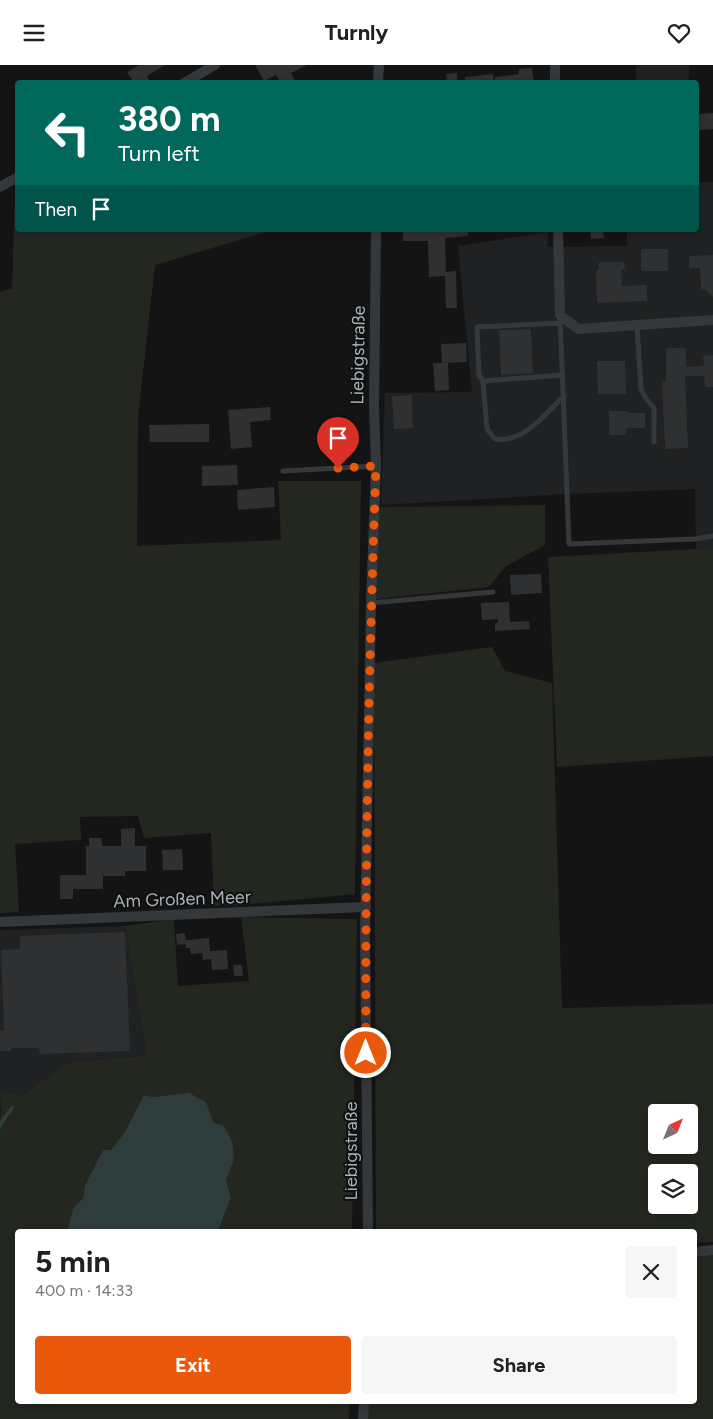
<!DOCTYPE html>
<meta charset="utf-8">
<style>
:root{--surface:#fff;--page:#f6f6f6;--text:#202124;--muted:#757577;--accent:#ea580c}
body{margin:0;font-family:Figtree,sans-serif;background:var(--page);color:var(--text);height:100vh;display:flex;flex-direction:column;font-size:19px;white-space:nowrap}
*{box-sizing:border-box;margin:0}
p{font-size:16px;color:var(--muted)}
.icon{flex:none;width:28px;height:28px;fill:none;stroke:currentColor;stroke-width:2;stroke-linecap:round;stroke-linejoin:round}
.map{position:relative;flex:1;overflow:hidden}
.panel{position:absolute;left:15px;top:1164px;width:682px;height:175px;display:flex;flex-direction:column;background:var(--surface);border-radius:5px;box-shadow:0 2px 8px #0003}
.panel>*{flex:none}
.banner{position:absolute;left:15px;top:15px;width:684px;height:152px;border-radius:5px;box-shadow:0 2px 8px #0003;background:#00695c;color:#fff;overflow:hidden}
.needle{width:32px;rotate:43deg}
.tools{position:absolute;left:648px;top:1039px;display:grid;gap:10px}
.tools a{display:grid;place-items:center;width:50px;height:50px;border-radius:5px;background:var(--surface);box-shadow:0 2px 8px #0003;font-size:25px}
.pin{position:absolute;display:grid;place-items:center;width:42px;height:42px;color:#fff;margin:-51px -21px;border-radius:50% 50% 50% 0;rotate:-45deg;box-shadow:0 0 5px #0007}
.pin .icon{rotate:45deg}
.me{position:absolute;width:55px;margin:-28px;rotate:0deg;stroke-linejoin:round;filter:drop-shadow(0 0 4px #0008)}
.turn{display:flex;align-items:center;gap:18px;height:105px;padding:0 20px;font-size:22px}
.turn .icon{width:65px;height:65px;stroke-width:2.5}
.turn b{display:block;font-size:35px;line-height:42px}
.then{display:flex;align-items:center;height:48px;padding:0 20px;background:#0003;gap:10px;font-size:19px}
.round{display:grid;place-items:center;flex:none;width:52px;height:52px;border-radius:5px;background:var(--page)}
.summary{display:flex;align-items:center;justify-content:space-between;height:85px;padding:0 20px}
h1{font-size:30px;font-weight:700;line-height:38px}
.action{display:flex;gap:10px;margin-top:auto;padding:10px 20px}
.action a{flex:1;height:58px;border-radius:5px;background:var(--accent);color:#fff;font-size:20px;font-weight:700;line-height:58px;text-align:center}
.action a+a{background:var(--page);color:var(--text)}
header{display:flex;justify-content:space-between;align-items:center;height:65px;padding:0 20px;background:var(--surface);font-size:22px;font-weight:700}
.map>svg:first-child{display:block}
.built{fill:#202122}
.green{fill:#232720;fill-rule:evenodd}
.water{fill:#2e3c3c}
.building{fill:#2f3031}
.lines{fill:none;stroke-linecap:round;stroke-linejoin:round}
.lane{stroke:#35383a;stroke-width:5}
.street{stroke:#35383a;stroke-width:10}
.route{stroke:#ea580c;stroke-width:9;stroke-dasharray:0 16.2}
.labels{text-anchor:middle;dominant-baseline:central;stroke-width:4;stroke-linejoin:round;paint-order:stroke}
.street-label{font-size:18px;fill:#a7b0b4;stroke:#0f0f10}
</style>
<header><svg class="icon" aria-label="menu" viewBox="0 0 24 24"><path d="M4 6h16M4 12h16M4 18h16"/></svg>Turnly<svg class="icon" aria-label="heart" viewBox="0 0 24 24"><path d="M12 20l-8-8c-3-5 5-10 8-4 3-6 11-1 8 4z"/></svg></header>
<div class="map">
<svg width="713" height="1354" viewBox="0 0 713 1354">
<rect width="100%" height="100%" fill="#141415"/>
<g class="built">
<polygon points="636,0 690,0 688,17 636,17"/>
<polygon points="696,117 713,117 713,483 696,484 695,424 568,429 381,440 385,328 472,327 458,181 548,167 547,182 627,181 627,165 696,165"/>
<polygon points="125,861 147,990 67,998 23,1030 2,1027 0,1047 0,865"/>
</g>
<g class="green">
<polygon points="17,125 18,165 273,165 155,200 138,352 137,481 281,475 278,416 361,416 355,829 240,840 214,841 211,768 144,773 138,751 80,752 81,775 15,779 19,847 0,848 0,227 12,223 15,127"/>
<polygon points="545,440 545,480 506,501 489,522 376,534 379,442"/>
<polygon points="713,483 713,691 557,702 548,492"/>
<path d="M 492,582 L 505,606 L 552,618 L 562,943 L 713,939 L 713,1177 L 695,1178 L 695,1166 L 376,1166 L 374,598 ZM 656,1048 L 689,1048 L 689,1080 L 656,1080 ZM 656,1108 L 689,1108 L 689,1140 L 656,1140 Z"/>
<polygon points="241,852 357,854 352,1166 218,1166 231,1133 226,1115 234,1095 214,1058 206,1037 167,1031 153,1032 144,1030 124,1068 111,1085 103,1085 85,1120 83,1133 73,1143 67,1166 18,1166 18,1336 350,1336 349,1354 0,1354 0,1065 10,1051 0,1056 2,1027 23,1030 67,998 147,990 125,861 174,854 178,921 249,916"/>
<polygon points="713,1190 713,1354 367,1354 368,1336 695,1336 695,1192"/>
</g>
<g class="water">
<polygon points="189,1028 206,1037 214,1058 224,1061 232,1076 234,1095 226,1115 231,1133 218,1166 67,1166 73,1143 83,1133 85,1120 103,1085 111,1085 124,1068 144,1030 153,1032"/>
<polygon points="11,1041 15,1041 0,1065 0,1056"/>
</g>
<g class="building">
<polygon points="139,0 165,0 147,11 151,18 134,18 127,7"/>
<polygon points="255,0 307,0 291,8 296,18 281,18 276,10 264,16"/>
<polygon points="532,3 534,18 495,18 495,12 519,9 519,4"/>
<polygon points="457,8 457,18 447,18 446,9"/>
<polygon points="493,9 494,18 465,18 465,12"/>
<polygon points="713,48 713,64 699,65 697,49"/>
<polygon points="403,165 468,165 468,171 445,173 446,207 456,206 457,243 446,243 445,211 429,212 428,176 403,176"/>
<polygon points="590,165 603,165 604,173 591,174"/>
<rect x="641" y="184" width="27" height="22"/>
<polygon points="713,190 713,232 706,225 701,225 700,203 689,203 689,191"/>
<polygon points="599,197 624,197 625,204 621,205 622,221 647,220 647,236 597,238 596,205 599,205"/>
<polygon points="531,264 533,308 501,310 499,265"/>
<polygon points="466,278 467,297 442,298 441,279"/>
<polygon points="666,283 686,283 686,302 704,301 703,291 713,290 713,322 705,322 704,311 685,311 688,383 665,384 662,316 666,316"/>
<polygon points="597,296 625,296 626,329 598,329"/>
<polygon points="433,298 448,298 449,325 435,326"/>
<polygon points="412,330 413,363 394,364 392,331"/>
<polygon points="270,342 271,355 250,357 252,382 231,384 228,345"/>
<polygon points="609,346 627,346 627,348 645,348 645,363 626,363 626,370 609,370"/>
<polygon points="209,359 209,377 150,377 149,360"/>
<polygon points="237,400 238,420 202,421 202,401"/>
<polygon points="274,422 275,442 238,445 237,425"/>
<polygon points="541,509 542,528 511,530 510,510"/>
<polygon points="509,537 510,557 529,556 530,564 495,566 495,558 498,558 498,554 482,555 481,538"/>
<polygon points="135,763 135,781 146,781 146,806 125,806 125,811 103,811 103,824 73,824 73,834 60,834 60,810 86,810 86,781 89,781 89,773 102,773 102,781 121,781 121,764"/>
<polygon points="182,784 183,805 163,805 162,785"/>
<polygon points="125,867 130,986 40,989 39,983 11,983 11,986 0,986 0,966 4,965 1,885 20,884 20,871"/>
<polygon points="185,868 186,879 177,880 176,869"/>
<polygon points="209,873 210,886 227,885 228,904 212,905 211,894 203,895 202,888 191,889 190,883 186,883 186,875"/>
<polygon points="233,900 242,900 243,911 234,911"/>
</g>
<g class="lines">
<g class="lane">
<polyline points="560,250 569,479 695,474 713,471"/>
<polyline points="561,258 477,262 479,310 483,316 563,310"/>
<polyline points="637,260 641,324 645,332 654,343 654,377"/>
<path d="M 483,316 L 487,364 L 495,374 C 523,379 545,349 564,331"/>
<polyline points="283,406 376,401"/>
<polyline points="371,538 493,527"/>
</g>
<g class="street">
<polyline points="555,0 555,18"/>
<polyline points="184,18 215,0"/>
<polyline points="378,18 379,0"/>
<polyline points="0,122 18,112"/>
<polyline points="558,165 560,250 578,264 713,255"/>
<polyline points="0,857 366,842"/>
<polyline points="368,1166 365,868 371,538 376,401 374,342 376,165"/>
<polyline points="695,1187 713,1185"/>
<polyline points="363,1354 364,1336"/>
</g>
</g>
<g class="lines">
<path class="route" d="M 338,403 L 376,401 C 369,596 365,792 366,988"/>
</g>
<g class="labels">
<g class="street-label">
<text transform="translate(358 290) rotate(-89)">Liebigstraße</text>
<text transform="translate(182 834) rotate(-2)">Am Großen Meer</text>
<text transform="translate(351 1086) rotate(-90)">Liebigstraße</text>
</g>
</g>
</svg>
<div class="tools">
<a><svg class="needle" viewBox="-14 -14 28 28"><path d="M0-13l5 13h-10z" fill="#e53935"/><path d="M0 13l5-13h-10z" fill="#757577"/></svg></a>
<a><svg class="icon" aria-label="layers" viewBox="0 0 24 24"><path d="M12 4l9 5-9 5-9-5zM3 14l9 5 9-5"/></svg></a>
</div>
<div class="pin" style="left:338px;top:403px;background:#d93025"><svg class="icon" aria-label="arrive" viewBox="0 0 24 24"><path d="M6 21V4h12l-3 4 3 4H6"/></svg></div>
<svg class="me" style="left:366px;top:988px" viewBox="-20 -20 40 40"><circle r="17" fill="#ea580c" stroke="#fff" stroke-width="3"/><path d="M0-11L8 9 0 5-8 9z" fill="#fff"/></svg>
<div class="banner">
<div class="turn"><svg class="icon" aria-label="left" viewBox="0 0 24 24"><path d="M17 20v-9H6M10 6l-5 5 5 5"/></svg><div><b>380 m</b>Turn left</div></div>
<div class="then">Then<svg class="icon" aria-label="arrive" viewBox="0 0 24 24"><path d="M6 21V4h12l-3 4 3 4H6"/></svg></div>
</div>
<section class="panel">
<div class="summary"><div><h1>5 min</h1><p>400 m · 14:33</p></div><a class="round"><svg class="icon" aria-label="close" viewBox="0 0 24 24"><path d="M6 6l12 12M18 6L6 18"/></svg></a></div>
<div class="action"><a>Exit</a><a>Share</a></div>
</section>
</div>
